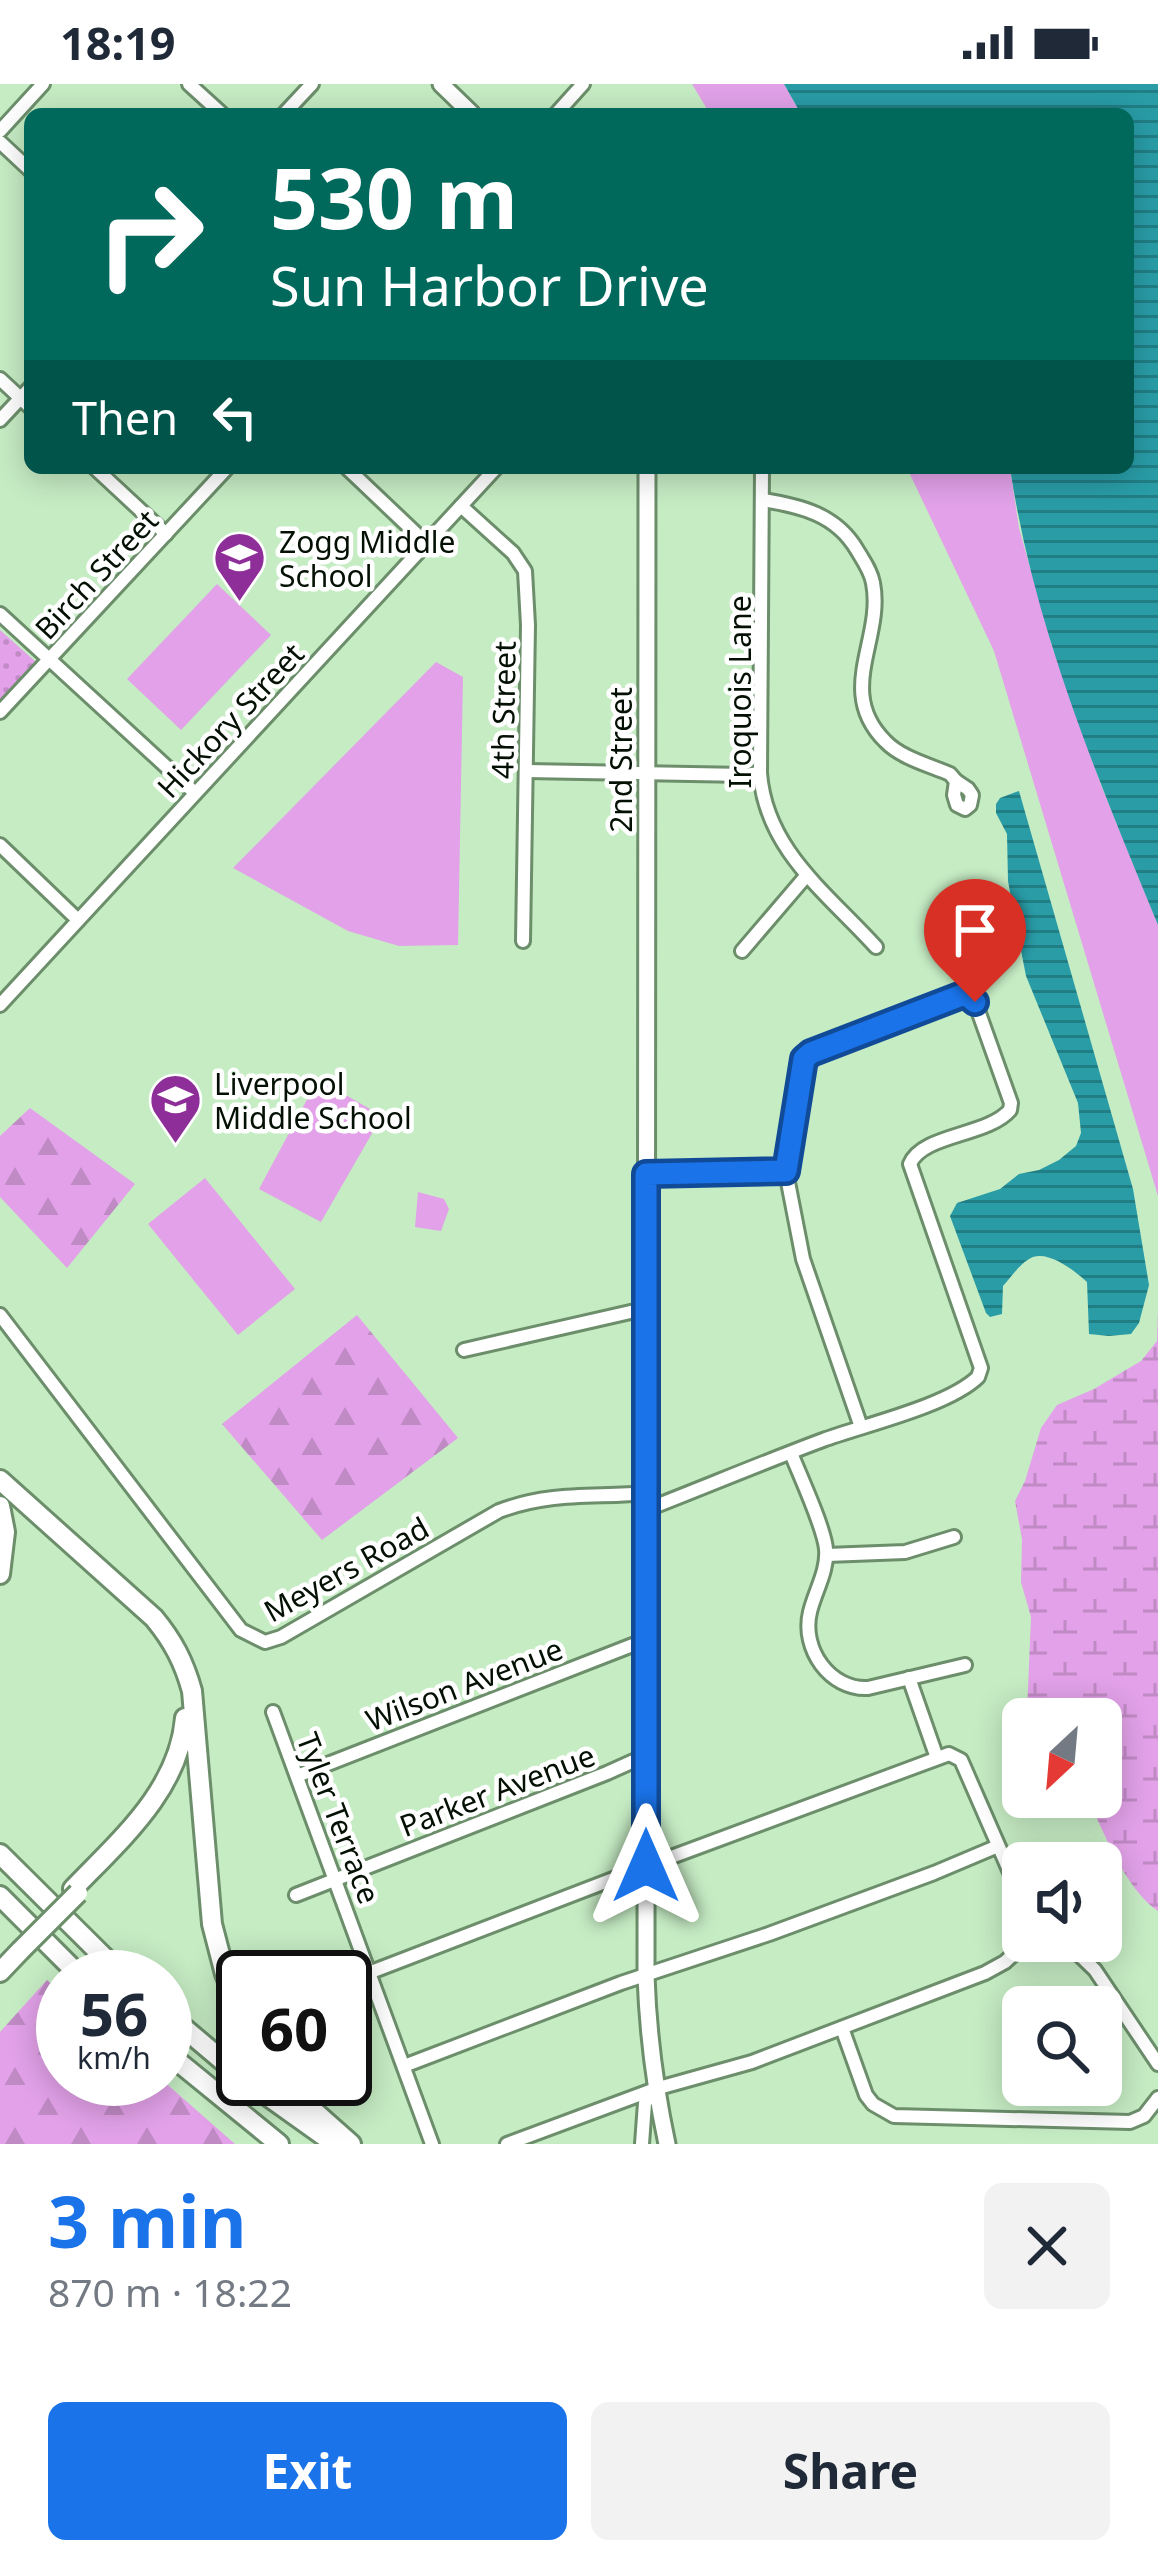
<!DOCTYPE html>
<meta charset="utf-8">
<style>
:root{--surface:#fff;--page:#f2f2f3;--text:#1f2937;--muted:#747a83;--accent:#1a73e8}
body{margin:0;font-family:"Noto Sans",sans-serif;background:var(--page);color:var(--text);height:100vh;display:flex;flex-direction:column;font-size:45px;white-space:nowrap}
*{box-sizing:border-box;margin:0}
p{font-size:39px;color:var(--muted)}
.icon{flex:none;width:66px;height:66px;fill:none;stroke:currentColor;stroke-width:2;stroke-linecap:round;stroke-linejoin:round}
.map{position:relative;height:2060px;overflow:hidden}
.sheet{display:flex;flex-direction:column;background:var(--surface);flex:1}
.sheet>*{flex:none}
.guide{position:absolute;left:24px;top:24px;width:1110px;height:366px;border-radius:18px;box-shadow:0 6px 30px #0003;background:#00695c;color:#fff;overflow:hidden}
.needle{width:78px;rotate:206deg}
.buttons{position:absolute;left:1002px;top:1614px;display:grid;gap:24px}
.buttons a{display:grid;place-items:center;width:120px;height:120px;border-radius:18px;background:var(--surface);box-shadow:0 6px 30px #0003;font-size:60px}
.speed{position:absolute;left:36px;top:1866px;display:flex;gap:24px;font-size:60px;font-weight:700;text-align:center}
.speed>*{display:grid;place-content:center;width:156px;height:156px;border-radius:50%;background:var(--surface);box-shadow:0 6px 30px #0003;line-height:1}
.speed small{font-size:30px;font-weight:400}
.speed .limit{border:6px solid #111;border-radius:18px;background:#fff;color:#111}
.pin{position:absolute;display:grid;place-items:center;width:102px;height:102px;color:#fff;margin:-123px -51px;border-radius:50% 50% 50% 0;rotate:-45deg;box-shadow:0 0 12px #0007}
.pin .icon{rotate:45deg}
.me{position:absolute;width:132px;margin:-66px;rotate:0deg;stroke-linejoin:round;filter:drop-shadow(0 0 9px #0008)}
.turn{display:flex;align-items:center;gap:42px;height:252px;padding:0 48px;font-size:54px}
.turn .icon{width:156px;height:156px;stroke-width:2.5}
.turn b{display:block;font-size:84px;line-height:102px}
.then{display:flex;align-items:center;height:114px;padding:0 48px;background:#0003;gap:24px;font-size:45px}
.round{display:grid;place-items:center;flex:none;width:126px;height:126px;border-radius:18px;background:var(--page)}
.head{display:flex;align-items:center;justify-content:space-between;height:204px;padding:0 48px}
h1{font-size:72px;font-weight:700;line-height:90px;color:var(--accent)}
.cta{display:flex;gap:24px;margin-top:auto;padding:24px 48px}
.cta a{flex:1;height:138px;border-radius:18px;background:var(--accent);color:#fff;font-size:48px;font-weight:700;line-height:138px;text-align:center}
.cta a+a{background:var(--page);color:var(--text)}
.status{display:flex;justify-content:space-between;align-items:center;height:84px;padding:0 60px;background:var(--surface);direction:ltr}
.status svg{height:33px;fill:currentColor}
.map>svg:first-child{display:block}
.grass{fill:url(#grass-dots)}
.forest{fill:url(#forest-firs)}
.wetland{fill:url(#wetland-marsh)}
.park{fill:#e2a1e8}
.water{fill:url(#water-rules)}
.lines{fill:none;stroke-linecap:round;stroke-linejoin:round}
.minor-casing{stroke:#6c8e6b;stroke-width:18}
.major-casing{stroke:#6c8e6b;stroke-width:21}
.highway-casing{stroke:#6c8e6b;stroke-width:24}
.minor{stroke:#fff;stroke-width:12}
.major{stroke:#fff;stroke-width:15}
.highway{stroke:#fff;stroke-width:18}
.highway-bridge-casing{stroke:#6c8e6b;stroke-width:24;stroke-linecap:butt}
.highway-bridge{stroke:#fff;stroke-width:18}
.route-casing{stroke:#114b97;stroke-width:30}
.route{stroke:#1a73e8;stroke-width:21}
.labels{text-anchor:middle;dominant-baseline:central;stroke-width:9;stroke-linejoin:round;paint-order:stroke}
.poi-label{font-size:30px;fill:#041004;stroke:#fff;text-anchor:start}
.street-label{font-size:30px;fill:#041004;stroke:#fff}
</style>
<div class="status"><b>18:19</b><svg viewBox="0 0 49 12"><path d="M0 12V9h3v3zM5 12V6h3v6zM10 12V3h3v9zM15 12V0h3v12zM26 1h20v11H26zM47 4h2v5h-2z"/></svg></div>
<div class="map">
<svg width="1158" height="2060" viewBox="0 0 1158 2060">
<defs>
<pattern id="grass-dots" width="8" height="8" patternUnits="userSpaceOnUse" patternTransform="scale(3)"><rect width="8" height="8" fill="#e2a1e8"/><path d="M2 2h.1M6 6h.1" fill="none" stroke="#c08ac5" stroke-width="1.8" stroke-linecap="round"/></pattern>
<pattern id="forest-firs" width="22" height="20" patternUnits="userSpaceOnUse" patternTransform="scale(3)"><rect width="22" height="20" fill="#e2a1e8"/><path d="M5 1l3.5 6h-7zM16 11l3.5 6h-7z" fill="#c08ac5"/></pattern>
<pattern id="wetland-marsh" width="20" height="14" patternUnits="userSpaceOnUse" patternTransform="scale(3)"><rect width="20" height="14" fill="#e2a1e8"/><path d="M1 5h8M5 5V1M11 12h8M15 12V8" fill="none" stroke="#c08ac5"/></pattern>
<pattern id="water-rules" width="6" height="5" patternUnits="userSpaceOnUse" patternTransform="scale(3)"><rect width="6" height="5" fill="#299ca6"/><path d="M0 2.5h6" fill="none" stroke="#217e85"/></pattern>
</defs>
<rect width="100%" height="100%" fill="#c6ecc4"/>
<polygon class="grass" points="0,546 36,578 0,618"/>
<g class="forest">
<polygon points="30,1024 135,1100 67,1184 0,1113 0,1052"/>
<polygon points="357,1231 458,1354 322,1456 222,1340"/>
<polygon points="47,1896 63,1910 63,1995 161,1995 235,2060 0,2060 0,1948"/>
</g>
<path class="wetland" d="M 1158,1226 L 1158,1827 C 1125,1805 1104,1748 1087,1713 L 1101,1713 L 1101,1635 L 1032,1635 L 1027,1628 L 1031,1533 L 1021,1498 L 1022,1455 L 1015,1417 L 1025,1397 L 1041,1344 L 1057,1321 L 1094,1305 L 1141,1277 L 1157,1257 Z"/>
<g class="park">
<polygon points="692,0 784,0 801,30 710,30"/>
<polygon points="907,384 1010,384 1019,444 1052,562 1101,701 1158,841 1158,1112 994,567"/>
<polygon points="217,500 271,551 181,646 127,595"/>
<polygon points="436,578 463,593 458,861 399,862 348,847 233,784"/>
<polygon points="318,995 382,1032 321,1138 259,1105"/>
<polygon points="205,1094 295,1205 238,1251 148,1140"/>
<polygon points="418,1108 444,1115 449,1125 441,1147 415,1143"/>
</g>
<g class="water">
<path d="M 784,0 L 1158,0 L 1158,841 C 1097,693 1034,543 1010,384 L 1128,384 L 1128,30 L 801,30 Z"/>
<path d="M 1019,707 L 1133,1105 L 1149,1201 L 1139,1239 L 1131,1250 L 1109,1252 L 1089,1250 L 1087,1198 C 1075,1187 1050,1167 1033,1173 C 1022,1177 1011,1193 1003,1202 L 1002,1230 L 990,1233 L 986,1229 L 950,1132 L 957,1119 L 1000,1105 L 1019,1090 L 1039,1086 L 1059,1076 L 1076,1062 L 1081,1049 L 1078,1019 L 1026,892 L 1015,836 L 1008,797 L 1007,750 L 996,729 L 996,720 L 1000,714 Z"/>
</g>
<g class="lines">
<defs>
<g id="minor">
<polyline points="189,0 222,30"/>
<polyline points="284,30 312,0"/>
<polyline points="556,30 583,0"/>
<polyline points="0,47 43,0"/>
<polyline points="0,58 30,86"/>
<polyline points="0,295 30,323"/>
<polyline points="0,336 30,304"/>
<polyline points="95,384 166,450"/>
<polyline points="347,384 426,459"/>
<path d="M 762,384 L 760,689 C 766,766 827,809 876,863"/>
<path d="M 763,416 C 800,422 836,430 857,466 C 863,476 871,487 873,499 C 884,555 835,607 885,657 C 901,674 929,681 950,690 L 956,697"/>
<polyline points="461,422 513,469 525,487 528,541 523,857"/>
<polyline points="0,530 195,709"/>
<polyline points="0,628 227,384"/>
<polyline points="527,687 745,691 760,689"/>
<polygon points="956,697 968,705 972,711 970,721 965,725 957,721 954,711"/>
<polyline points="0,761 78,836"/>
<polyline points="742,867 807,791"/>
<polyline points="0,921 496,384"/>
<polyline points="647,1090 786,1087"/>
<path d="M 0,1231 L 241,1546 L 265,1558 L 281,1553 L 499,1427 C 552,1407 595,1414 648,1409"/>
<polyline points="464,1266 648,1224"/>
<path d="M 791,1369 C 800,1392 824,1443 826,1465 C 828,1487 815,1507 810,1528 C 801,1565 830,1606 868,1604 L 965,1581"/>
<path d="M 648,1425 C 707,1402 764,1378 823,1356 C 864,1341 948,1322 978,1293 L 981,1284 L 910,1080 C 922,1050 988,1052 1010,1026 L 1011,1019 L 975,918 L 969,913 L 962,911 L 811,969 L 804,975 L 801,984 L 787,1077 L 787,1093 L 803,1175 L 861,1343"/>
<polyline points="827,1471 905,1468 954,1453"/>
<polyline points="909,1594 937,1674"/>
<polyline points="273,1628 432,2060"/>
<polyline points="297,1692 648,1555"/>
<polyline points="296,1811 607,1689 647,1671"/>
<polyline points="1065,1857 1095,1886 1158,1980"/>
<polyline points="345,1898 647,1782 949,1670 961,1676 1023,1818"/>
<polyline points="842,1944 866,2011 873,2020 894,2032 1130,2038 1144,2032 1158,2014"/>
<polyline points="404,1982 621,1899 769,1850 934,1789 998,1762"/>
<polyline points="507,2060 655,2005 752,1978 985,1889 1005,1878 1028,1857"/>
<polyline points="642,2060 645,2019 655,2005"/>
</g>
<g id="major">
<polyline points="441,0 472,30"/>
<path d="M 647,384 C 646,887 649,1390 646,1892 C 648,1950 655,2004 667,2060"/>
</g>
<g id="highway">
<path d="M 0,1396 L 154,1534 C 173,1557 184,1578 192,1607 L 212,1840 L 225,1890 L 243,1933"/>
<polyline points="0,1422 5,1448 0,1490"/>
<polyline points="0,1770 124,1893"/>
<path d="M 73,1805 C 120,1756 179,1706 185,1634"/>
<polyline points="0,1812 81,1893"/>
<polyline points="0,1888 20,1867"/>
<polyline points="165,1928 243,1994"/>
<polyline points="165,1967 279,2060"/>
<polyline points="244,1995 335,2060"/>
<polyline points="283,1995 316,2029 351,2060"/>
</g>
</defs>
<use href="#minor" class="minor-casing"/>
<use href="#major" class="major-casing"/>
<use href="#highway" class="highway-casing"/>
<use href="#minor" class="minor"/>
<use href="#major" class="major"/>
<use href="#highway" class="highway"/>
<defs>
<polyline id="highway-bridge" points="20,1867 78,1809"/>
</defs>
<use href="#highway-bridge" class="highway-bridge-casing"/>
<use href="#highway-bridge" class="highway-bridge"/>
</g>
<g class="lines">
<defs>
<polyline id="route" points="646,1782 646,1090 786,1087 804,975 811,969 962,911 969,913 975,918"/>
</defs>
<use href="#route" class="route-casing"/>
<use href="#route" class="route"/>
</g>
<defs>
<symbol id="school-pin" viewBox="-11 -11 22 30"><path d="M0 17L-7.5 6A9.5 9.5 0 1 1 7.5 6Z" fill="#8e2f99" stroke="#fff"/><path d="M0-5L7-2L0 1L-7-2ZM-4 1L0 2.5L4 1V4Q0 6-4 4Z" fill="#fff"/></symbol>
</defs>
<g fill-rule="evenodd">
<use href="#school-pin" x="210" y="444" width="59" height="81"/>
<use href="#school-pin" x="146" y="986" width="59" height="81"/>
</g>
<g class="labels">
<g class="poi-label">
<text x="279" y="457">Zogg Middle<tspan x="279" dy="34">School</tspan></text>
<text x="214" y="999">Liverpool<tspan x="214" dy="34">Middle School</tspan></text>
</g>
<g class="street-label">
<text transform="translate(96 490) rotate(-47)">Birch Street</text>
<text transform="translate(739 608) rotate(-90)">Iroquois Lane</text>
<text transform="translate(503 626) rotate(-89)">4th Street</text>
<text transform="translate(230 636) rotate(-47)">Hickory Street</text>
<text transform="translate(620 676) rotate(-90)">2nd Street</text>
<text transform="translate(346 1485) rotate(-29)">Meyers Road</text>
<text transform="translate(464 1600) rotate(-21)">Wilson Avenue</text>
<text transform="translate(497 1706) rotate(-21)">Parker Avenue</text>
<text transform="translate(339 1734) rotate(69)">Tyler Terrace</text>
</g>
</g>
</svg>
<div class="buttons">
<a><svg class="needle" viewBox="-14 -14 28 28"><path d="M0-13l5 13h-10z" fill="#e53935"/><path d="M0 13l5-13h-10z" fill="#747a83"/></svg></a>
<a><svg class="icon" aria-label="sound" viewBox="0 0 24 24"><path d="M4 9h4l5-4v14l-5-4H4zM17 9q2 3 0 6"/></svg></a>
<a><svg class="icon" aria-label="search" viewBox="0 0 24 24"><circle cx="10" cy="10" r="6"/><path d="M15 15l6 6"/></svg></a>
</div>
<div class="speed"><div>56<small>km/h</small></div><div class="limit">60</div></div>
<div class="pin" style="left:975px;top:918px;background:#d93025"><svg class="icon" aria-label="arrive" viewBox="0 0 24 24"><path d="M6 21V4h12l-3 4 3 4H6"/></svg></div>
<svg class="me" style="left:646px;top:1782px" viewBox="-20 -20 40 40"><path d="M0-17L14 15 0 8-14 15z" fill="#1a73e8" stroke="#fff" stroke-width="4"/></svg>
<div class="guide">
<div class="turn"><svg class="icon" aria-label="right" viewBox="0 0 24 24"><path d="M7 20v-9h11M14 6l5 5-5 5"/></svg><div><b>530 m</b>Sun Harbor Drive</div></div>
<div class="then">Then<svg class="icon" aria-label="left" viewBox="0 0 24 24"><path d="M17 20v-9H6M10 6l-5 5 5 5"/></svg></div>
</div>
</div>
<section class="sheet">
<div class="head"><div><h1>3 min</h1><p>870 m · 18:22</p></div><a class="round"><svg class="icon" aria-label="close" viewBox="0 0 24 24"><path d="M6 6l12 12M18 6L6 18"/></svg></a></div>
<div class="cta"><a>Exit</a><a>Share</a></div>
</section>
